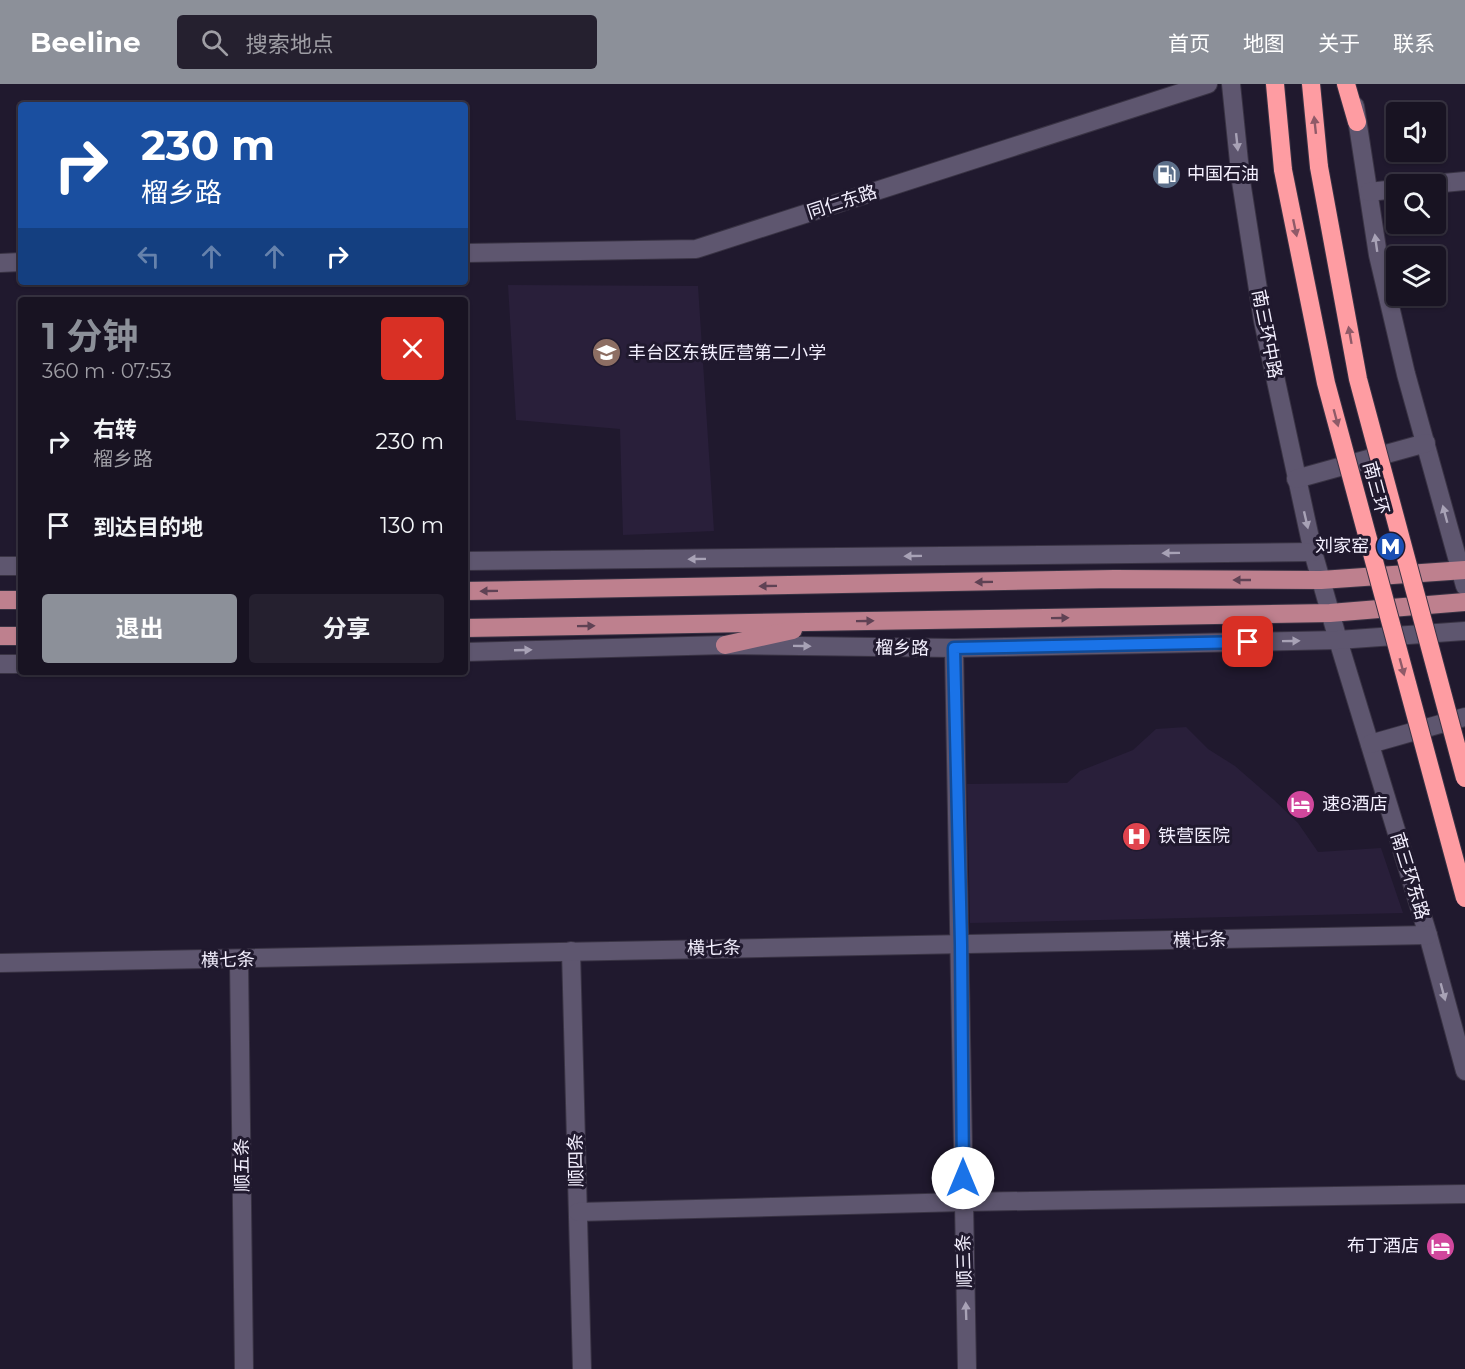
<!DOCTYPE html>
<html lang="zh">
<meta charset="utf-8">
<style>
:root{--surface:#181322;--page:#25202f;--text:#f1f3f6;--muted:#9f9ea5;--line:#363240;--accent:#8c9099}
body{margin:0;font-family:Montserrat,"Noto Sans SC",sans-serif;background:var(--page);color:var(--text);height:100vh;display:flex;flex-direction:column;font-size:22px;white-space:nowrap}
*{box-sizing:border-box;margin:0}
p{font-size:20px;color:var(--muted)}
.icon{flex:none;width:33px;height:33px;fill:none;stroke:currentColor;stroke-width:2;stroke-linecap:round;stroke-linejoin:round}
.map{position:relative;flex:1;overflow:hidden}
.panel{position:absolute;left:18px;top:213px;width:450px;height:378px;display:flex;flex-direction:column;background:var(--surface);border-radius:6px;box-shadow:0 2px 4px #0004,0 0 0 2px var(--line)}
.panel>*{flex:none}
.top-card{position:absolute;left:18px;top:18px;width:450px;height:183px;border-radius:6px;box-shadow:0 2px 4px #0004,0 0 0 2px var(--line);background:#1a4fa0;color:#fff;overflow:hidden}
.buttons{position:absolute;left:1386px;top:18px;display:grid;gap:12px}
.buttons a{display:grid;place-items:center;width:60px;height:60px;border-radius:6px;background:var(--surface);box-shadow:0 2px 4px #0004,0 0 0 2px var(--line);font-size:30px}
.pin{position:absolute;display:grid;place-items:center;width:51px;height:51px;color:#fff;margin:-26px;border-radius:12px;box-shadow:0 3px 9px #0006}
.me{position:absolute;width:66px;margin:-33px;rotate:0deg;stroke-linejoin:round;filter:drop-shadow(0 0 4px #0008)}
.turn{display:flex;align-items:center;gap:21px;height:126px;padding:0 24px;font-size:27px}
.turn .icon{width:78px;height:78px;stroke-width:2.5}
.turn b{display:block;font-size:42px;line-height:51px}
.lanes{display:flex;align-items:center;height:57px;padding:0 24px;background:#0003;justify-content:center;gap:30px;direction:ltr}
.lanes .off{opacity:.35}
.round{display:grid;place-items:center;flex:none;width:63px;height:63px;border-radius:6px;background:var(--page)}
.headline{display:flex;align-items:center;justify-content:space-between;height:102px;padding:0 24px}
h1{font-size:36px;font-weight:700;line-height:45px;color:var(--accent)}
.primary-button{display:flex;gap:12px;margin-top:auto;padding:12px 24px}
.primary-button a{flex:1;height:69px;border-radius:6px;background:var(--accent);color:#fff;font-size:24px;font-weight:700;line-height:69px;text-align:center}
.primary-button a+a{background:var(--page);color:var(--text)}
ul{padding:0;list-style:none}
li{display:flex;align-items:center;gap:18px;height:84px;padding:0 24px}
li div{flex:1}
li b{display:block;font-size:22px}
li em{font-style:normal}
header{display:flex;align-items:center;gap:36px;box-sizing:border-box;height:84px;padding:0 30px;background:var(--accent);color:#fff}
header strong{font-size:28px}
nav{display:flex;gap:33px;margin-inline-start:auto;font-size:21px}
.search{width:420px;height:54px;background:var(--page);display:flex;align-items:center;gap:15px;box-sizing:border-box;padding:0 21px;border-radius:6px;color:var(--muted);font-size:22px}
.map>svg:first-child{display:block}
.built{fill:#291f3a}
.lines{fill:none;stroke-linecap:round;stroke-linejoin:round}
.minor-casing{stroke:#393344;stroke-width:20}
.major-casing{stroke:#393344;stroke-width:20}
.highway-casing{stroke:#393344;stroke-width:20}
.minor{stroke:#5e566f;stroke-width:18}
.major{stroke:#be808e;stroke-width:18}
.highway{stroke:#fe9ca2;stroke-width:18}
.highway-bridge-casing{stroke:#393344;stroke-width:20;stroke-linecap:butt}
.highway-bridge{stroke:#fe9ca2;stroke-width:18}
.oneway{fill:#8f5a68}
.oneway2{fill:#a8a2b6}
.oneway3{fill:#5f4254}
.route-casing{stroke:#114b97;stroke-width:15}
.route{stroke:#1a73e8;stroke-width:10}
.labels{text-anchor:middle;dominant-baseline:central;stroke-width:6;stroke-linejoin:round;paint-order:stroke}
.poi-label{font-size:18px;fill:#f3effe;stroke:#20192e;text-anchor:start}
.street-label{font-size:18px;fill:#f3effe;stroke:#20192e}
</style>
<header>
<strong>Beeline</strong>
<div class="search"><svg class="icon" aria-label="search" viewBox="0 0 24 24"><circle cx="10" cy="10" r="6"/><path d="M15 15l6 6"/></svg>搜索地点</div>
<nav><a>首页</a><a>地图</a><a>关于</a><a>联系</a></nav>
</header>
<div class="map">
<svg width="1465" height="1285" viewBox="0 0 1465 1285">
<rect width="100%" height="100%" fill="#20192e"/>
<g class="built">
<polygon points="508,201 698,202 714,447 623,451 620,345 516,336"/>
<polygon points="1186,643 1208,665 1235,682 1273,715 1298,739 1318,768 1381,764 1403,829 970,839 967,700 1067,699 1080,687 1133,666 1156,645"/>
</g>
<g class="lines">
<defs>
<g id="minor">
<polyline points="1231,0 1241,97 1263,237 1313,468 1338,556 1428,851 1465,987"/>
<polyline points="1355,22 1378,171 1406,290 1465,502"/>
<polyline points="1433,100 1465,97"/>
<polyline points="1369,108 1396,105"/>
<polyline points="465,169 696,165 1208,0"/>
<polyline points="0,179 21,178"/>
<polyline points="1296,395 1426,359"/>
<polyline points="465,477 1313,468"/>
<polyline points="0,482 21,482"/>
<polyline points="954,564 967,1285"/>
<polyline points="465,568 725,561 954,564 1338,556 1465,547"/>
<polyline points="0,580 21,580"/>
<polyline points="1370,660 1465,633"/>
<polyline points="571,867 582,1285"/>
<polyline points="239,876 244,1285"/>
<polyline points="0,879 1428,851"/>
<polyline points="578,1128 963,1118 1465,1110"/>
</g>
<g id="major">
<polyline points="465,507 1114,495 1321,496 1465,486"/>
<polyline points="0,516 21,516"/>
<polyline points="465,544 1330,529 1465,518"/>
<polyline points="0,552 21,552"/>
<polyline points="725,561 793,546"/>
</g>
<g id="highway">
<polyline points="1275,0 1283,86"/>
<polyline points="1311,0 1319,83"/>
<polyline points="1346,0 1357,38"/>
</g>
</defs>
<use href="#minor" class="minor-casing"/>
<use href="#major" class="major-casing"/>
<use href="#highway" class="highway-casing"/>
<use href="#minor" class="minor"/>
<use href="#major" class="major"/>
<use href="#highway" class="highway"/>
<defs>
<g id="highway-bridge">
<polyline points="1319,83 1358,295 1465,694"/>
<polyline points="1283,86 1326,299 1465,814"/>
</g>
</defs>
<use href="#highway-bridge" class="highway-bridge-casing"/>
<use href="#highway-bridge" class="highway-bridge"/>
</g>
<defs><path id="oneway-solid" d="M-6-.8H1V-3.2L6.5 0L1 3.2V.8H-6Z" transform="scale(1.5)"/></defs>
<g class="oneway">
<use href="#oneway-solid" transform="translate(1315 41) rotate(-96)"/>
<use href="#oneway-solid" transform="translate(1295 144) rotate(78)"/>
<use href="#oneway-solid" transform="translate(1350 251) rotate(-100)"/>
<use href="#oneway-solid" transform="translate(1336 334) rotate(75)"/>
<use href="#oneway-solid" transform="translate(1402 583) rotate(75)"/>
</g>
<g class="oneway2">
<use href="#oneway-solid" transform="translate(1237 58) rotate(84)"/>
<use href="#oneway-solid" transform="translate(1376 159) rotate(-98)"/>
<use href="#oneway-solid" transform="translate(1445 430) rotate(-105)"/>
<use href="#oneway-solid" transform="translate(1306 436) rotate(77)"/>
<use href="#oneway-solid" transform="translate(1171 469) rotate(179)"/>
<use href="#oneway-solid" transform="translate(913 472) rotate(179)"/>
<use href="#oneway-solid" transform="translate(697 475) rotate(179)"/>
<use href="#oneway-solid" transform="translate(1291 557) rotate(-1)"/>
<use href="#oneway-solid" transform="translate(802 562) rotate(1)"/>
<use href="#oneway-solid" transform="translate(523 566) rotate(-2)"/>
<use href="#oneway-solid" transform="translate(1443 908) rotate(75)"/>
<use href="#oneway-solid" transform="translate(966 1227) rotate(-92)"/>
</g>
<g class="oneway3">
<use href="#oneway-solid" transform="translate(1242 496) rotate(-180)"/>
<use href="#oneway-solid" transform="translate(984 498) rotate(179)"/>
<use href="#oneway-solid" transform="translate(768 502) rotate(179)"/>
<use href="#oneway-solid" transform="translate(489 507) rotate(179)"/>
<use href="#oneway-solid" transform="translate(1060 534) rotate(-1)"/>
<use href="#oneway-solid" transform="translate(865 537) rotate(-1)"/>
<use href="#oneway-solid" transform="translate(586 542) rotate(-1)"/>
</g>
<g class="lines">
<defs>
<polyline id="route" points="963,1094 961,860 954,564 1248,558"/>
</defs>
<use href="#route" class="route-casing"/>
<use href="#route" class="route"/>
</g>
<defs>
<symbol id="fuel-disc" viewBox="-11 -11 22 22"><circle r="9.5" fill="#5c6f8a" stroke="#20192e"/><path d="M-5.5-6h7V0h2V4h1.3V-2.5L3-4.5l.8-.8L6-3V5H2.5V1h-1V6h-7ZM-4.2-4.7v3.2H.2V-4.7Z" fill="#fff"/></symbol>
<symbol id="school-disc" viewBox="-11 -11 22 22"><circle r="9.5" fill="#8d6e63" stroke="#20192e"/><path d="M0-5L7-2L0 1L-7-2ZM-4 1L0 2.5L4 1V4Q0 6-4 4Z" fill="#fff"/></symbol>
<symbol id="metro-disc" viewBox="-11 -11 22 22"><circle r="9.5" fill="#1a4fb4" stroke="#20192e"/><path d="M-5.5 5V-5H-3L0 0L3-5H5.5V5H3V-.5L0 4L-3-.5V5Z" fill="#fff"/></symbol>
<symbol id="hotel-disc" viewBox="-11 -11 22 22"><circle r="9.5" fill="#d1479c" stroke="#20192e"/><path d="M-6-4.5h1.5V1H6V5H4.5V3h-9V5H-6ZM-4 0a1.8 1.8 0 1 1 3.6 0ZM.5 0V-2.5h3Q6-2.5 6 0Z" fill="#fff"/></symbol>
<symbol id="hospital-disc" viewBox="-11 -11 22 22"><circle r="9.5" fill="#e0444e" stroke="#20192e"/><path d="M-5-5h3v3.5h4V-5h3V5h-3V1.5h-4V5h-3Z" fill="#fff"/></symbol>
</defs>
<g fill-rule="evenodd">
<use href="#fuel-disc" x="1150" y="74" width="33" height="33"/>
<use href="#school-disc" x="590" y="252" width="33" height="33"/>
<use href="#metro-disc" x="1374" y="446" width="33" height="33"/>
<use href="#hotel-disc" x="1284" y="704" width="33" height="33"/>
<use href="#hospital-disc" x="1120" y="736" width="33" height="33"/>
<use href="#hotel-disc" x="1424" y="1146" width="33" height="33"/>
</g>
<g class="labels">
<g class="poi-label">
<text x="1187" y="90">中国石油</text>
<text x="628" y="269">丰台区东铁匠营第二小学</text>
<text x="1369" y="462" text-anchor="end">刘家窑</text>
<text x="1322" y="720">速8酒店</text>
<text x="1158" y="752">铁营医院</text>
<text x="1419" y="1162" text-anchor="end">布丁酒店</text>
</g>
<g class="street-label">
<text transform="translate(842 118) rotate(-18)">同仁东路</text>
<text transform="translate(1267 250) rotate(79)">南三环中路</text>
<text transform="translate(1376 404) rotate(75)">南三环</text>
<text transform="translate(902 564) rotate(1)">榴乡路</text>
<text transform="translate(1410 792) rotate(73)">南三环东路</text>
<text transform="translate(1200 856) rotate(-1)">横七条</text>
<text transform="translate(714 864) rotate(-1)">横七条</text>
<text transform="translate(228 876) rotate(-1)">横七条</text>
<text transform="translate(576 1076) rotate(-91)">顺四条</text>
<text transform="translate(242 1081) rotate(-91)">顺五条</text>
<text transform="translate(964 1177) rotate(-92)">顺三条</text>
</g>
</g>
</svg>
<div class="buttons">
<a><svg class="icon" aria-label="sound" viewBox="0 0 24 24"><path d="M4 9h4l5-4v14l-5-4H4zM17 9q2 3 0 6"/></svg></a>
<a><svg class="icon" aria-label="search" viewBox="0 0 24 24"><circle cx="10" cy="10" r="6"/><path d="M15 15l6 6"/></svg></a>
<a><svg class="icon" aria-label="layers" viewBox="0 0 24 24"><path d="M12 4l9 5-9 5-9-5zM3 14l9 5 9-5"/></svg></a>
</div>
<div class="pin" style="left:1248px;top:558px;background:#d93025"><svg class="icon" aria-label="arrive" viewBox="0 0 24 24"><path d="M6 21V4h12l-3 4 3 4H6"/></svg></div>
<svg class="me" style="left:963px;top:1094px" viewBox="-20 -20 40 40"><circle r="19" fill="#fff"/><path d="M0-13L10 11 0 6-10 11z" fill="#1a73e8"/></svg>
<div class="top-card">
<div class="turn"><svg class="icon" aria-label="right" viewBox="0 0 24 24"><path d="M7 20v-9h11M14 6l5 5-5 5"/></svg><div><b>230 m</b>榴乡路</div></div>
<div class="lanes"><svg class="icon off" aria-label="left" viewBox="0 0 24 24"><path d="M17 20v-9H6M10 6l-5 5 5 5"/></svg><svg class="icon off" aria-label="ahead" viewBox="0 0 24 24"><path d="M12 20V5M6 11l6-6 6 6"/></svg><svg class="icon off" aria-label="ahead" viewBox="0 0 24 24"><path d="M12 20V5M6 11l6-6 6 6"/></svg><svg class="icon" aria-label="right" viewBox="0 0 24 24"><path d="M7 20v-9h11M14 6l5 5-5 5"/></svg></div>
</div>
<section class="panel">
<div class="headline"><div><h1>1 分钟</h1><p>360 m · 07:53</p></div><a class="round" style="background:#d93025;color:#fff"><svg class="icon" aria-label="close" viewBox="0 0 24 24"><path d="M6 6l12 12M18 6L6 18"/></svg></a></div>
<ul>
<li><svg class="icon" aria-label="right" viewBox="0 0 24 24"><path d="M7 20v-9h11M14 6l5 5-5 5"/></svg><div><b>右转</b><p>榴乡路</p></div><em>230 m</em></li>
<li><svg class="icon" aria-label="arrive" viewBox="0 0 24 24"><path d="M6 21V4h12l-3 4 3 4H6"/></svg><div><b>到达目的地</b></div><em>130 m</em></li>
</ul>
<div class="primary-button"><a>退出</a><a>分享</a></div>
</section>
</div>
